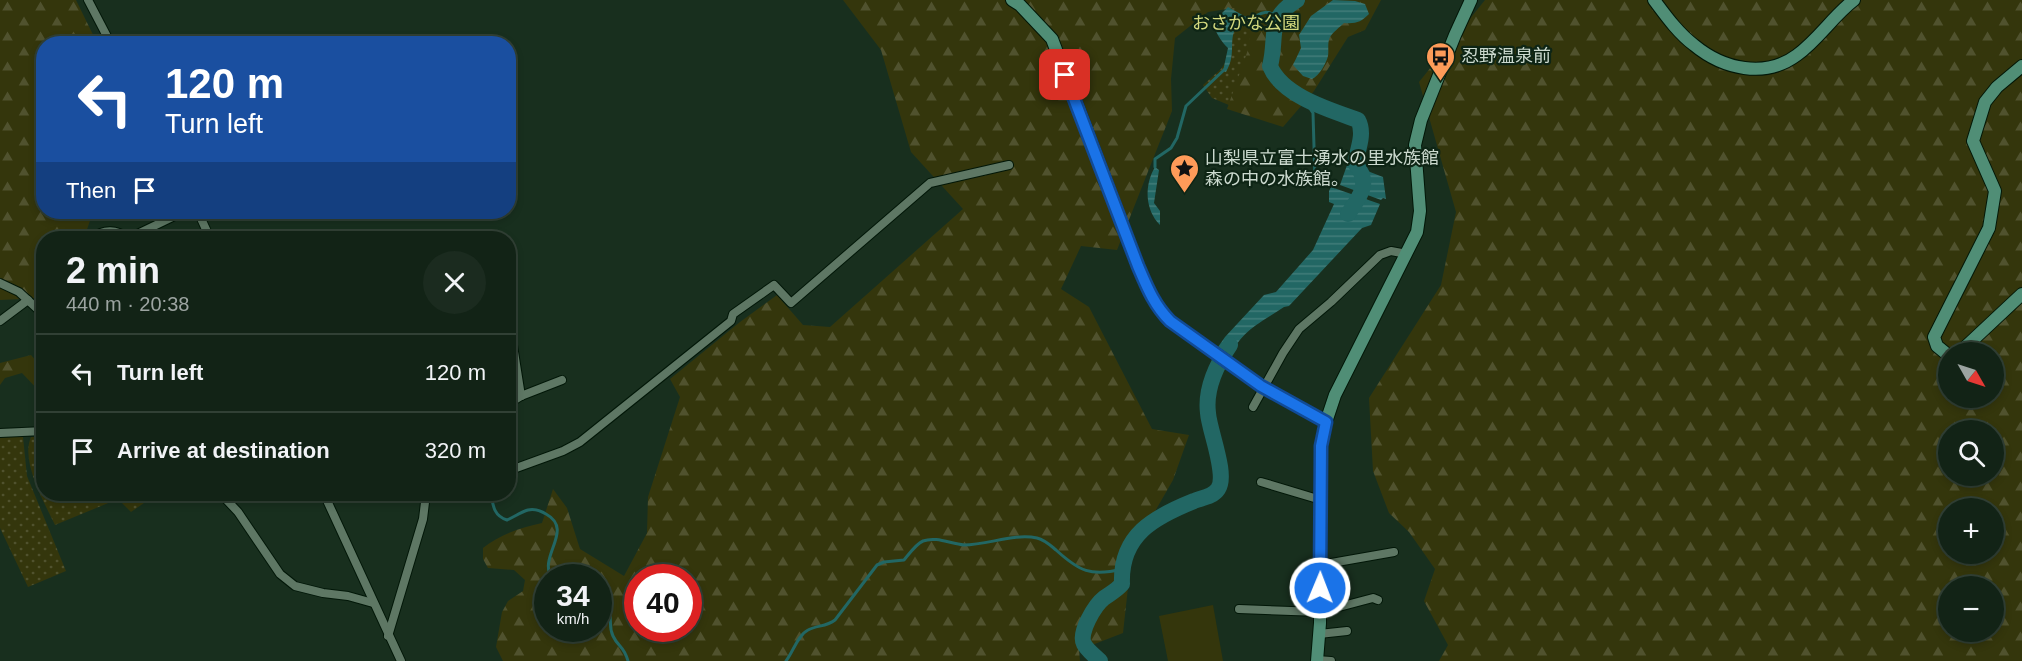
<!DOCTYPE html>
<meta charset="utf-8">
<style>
:root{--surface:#122316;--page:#1b2b1f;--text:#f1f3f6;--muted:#9ca4a1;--line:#314035}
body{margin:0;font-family:Arial,"Noto Sans JP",sans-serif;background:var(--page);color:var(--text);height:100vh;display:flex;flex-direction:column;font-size:22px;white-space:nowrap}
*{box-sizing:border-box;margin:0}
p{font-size:20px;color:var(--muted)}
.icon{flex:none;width:33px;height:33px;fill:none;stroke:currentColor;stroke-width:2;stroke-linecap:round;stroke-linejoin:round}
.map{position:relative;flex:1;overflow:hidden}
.drawer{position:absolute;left:36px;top:231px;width:480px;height:270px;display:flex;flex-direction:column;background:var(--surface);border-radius:24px;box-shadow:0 3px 9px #0003,0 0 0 2px var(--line)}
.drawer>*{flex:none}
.top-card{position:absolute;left:36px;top:36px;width:480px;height:183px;border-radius:24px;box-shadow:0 3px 9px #0003,0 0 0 2px var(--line);background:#1a4fa0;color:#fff;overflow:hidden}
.needle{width:39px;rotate:129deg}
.buttons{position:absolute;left:1938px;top:342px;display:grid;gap:12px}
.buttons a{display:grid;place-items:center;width:66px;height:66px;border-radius:50%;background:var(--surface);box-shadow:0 3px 9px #0003,0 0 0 2px var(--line);font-size:30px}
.speed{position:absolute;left:534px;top:564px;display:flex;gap:12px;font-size:30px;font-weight:700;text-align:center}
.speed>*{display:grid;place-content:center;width:78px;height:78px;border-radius:50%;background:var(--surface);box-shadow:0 3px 9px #0003,0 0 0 2px var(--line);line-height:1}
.speed small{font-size:15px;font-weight:400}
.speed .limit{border:9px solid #d22;background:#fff;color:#111}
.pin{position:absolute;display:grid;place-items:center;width:51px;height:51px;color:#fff;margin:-26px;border-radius:12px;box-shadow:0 3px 9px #0006}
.me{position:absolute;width:66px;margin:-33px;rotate:1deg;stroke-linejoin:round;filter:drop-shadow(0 0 4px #0008)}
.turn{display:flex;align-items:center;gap:21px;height:126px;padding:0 30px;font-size:27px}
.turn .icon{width:78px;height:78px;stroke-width:2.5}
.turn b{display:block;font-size:42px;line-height:51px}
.then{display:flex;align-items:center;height:57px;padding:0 30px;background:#0003;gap:12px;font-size:22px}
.round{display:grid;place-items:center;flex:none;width:63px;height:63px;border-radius:32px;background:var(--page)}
.summary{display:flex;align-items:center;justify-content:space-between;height:102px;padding:0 30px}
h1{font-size:36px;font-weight:700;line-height:45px}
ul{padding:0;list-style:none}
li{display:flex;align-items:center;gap:18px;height:78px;padding:0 30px;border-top:2px solid var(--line)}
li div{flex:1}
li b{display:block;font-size:22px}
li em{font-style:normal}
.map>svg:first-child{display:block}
.grass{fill:url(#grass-dots)}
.forest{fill:url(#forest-firs);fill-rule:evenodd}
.garden{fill:#34360c}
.water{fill:url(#water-rules)}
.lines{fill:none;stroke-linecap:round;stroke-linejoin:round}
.stream{stroke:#226764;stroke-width:3}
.river{stroke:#226764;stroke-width:16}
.street-casing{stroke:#021708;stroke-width:10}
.secondary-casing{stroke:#021708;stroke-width:14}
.street{stroke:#5e7764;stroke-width:8}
.secondary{stroke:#508e76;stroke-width:12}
.route-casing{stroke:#114b97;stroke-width:15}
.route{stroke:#1a73e8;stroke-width:10}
.labels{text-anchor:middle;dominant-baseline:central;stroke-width:4.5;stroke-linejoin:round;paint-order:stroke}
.park-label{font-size:18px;fill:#d3d97e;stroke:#0e2515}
.poi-label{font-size:18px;fill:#cbd9ce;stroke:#0e2515;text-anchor:start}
</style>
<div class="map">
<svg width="2022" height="661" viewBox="0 0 2022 661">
<defs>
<pattern id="grass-dots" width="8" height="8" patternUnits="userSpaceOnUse" patternTransform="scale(1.5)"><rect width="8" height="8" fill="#34360c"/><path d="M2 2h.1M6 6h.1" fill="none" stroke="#50522e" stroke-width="1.8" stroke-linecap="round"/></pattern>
<pattern id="forest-firs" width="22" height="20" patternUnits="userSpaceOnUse" patternTransform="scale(1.5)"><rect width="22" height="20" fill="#34360c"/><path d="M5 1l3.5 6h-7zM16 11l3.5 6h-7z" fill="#50522e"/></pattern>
<pattern id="water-rules" width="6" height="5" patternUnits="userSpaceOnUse" patternTransform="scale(1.5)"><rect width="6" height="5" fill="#226764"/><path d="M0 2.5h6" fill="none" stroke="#417c79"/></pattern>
</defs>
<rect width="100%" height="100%" fill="#182f1e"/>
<g class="grass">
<polygon points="1275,0 1236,108 1212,98 1203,85 1221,69 1232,52 1229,40 1230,4"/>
<path d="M 43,436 L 44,494 L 157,494 L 131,512 L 118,499 L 55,525 C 45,504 20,461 31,437 Z"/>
<polygon points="0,437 23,437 27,476 66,571 28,587 0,528"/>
</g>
<g class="forest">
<polygon points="0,0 76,0 97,43 44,44 44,212 93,212 84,238 44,238 43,298 0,300"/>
<path d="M 843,0 L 1381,0 L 1365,30 L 1348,37 L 1314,91 L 1283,127 L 1227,109 L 1249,47 L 1250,26 L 1240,7 L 1208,12 L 1175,38 L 1171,79 L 1172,111 L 1117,250 L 1081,246 L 1061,289 L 1089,307 L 1152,429 L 1189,435 L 1173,480 L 1142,534 L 1131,560 L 1123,633 L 1079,650 L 1080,661 L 503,661 L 496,647 L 502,612 L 508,601 L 523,591 L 525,580 L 514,570 L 488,568 L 483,559 L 483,548 C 499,535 522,527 542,523 L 553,489 L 567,508 L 580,549 L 624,576 L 647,533 L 648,497 L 680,397 L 670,379 L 740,322 L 777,295 L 803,325 L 830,327 L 963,209 L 911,152 L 881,50 ZM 548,578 L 598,578 L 598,628 L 548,628 ZM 638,578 L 688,578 L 688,628 L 638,628 Z"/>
<path d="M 1485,0 L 2022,0 L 2022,661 L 1439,661 L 1448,645 L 1424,601 L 1435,569 L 1409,532 L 1389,513 L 1373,471 L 1369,398 L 1441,285 L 1456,212 L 1419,82 ZM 1948,352 L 1994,352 L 1994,398 L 1948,398 ZM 1948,430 L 1994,430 L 1994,476 L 1948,476 ZM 1948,508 L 1994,508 L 1994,554 L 1948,554 ZM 1948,586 L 1994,586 L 1994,632 L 1948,632 Z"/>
<polygon points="31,355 43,369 43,395 22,373 5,378 0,385 0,363"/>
</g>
<polygon class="garden" points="1213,605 1223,661 1168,661 1159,616"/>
<g class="water">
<path d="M 1333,0 L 1355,1 L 1365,4 L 1369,14 C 1361,22 1356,24 1344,23 C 1340,27 1333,32 1330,37 C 1327,43 1329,50 1328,56 C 1326,64 1319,76 1312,79 L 1303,76 L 1293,65 L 1301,48 L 1299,35 L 1311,16 Z"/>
<path d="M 1228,7 L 1246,17 L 1246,20 L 1239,22 C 1226,40 1238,52 1226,72 L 1223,71 L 1228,48 C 1222,43 1214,30 1213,22 Z"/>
<polygon points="1351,154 1370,172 1383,177 1386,199 1383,198 1381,200 1340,185"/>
<path d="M 1155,167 L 1159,170 L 1154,203 L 1160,211 L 1160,225 C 1145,210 1144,185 1155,167 Z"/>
<path d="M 1331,187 L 1380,204 L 1371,225 L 1362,228 L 1289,306 L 1284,307 C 1264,321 1239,331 1231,357 L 1218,347 L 1225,337 L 1264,295 L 1276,292 L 1313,250 L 1334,204 L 1329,202 L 1329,191 Z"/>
</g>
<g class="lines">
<g class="stream">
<path d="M 1244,18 C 1261,20 1257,6 1278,16"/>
<polyline points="1305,101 1313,113 1315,180 1320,185"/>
<polyline points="1155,167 1155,159 1171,148 1177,138 1186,106 1225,69"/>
<path d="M 491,494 C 493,506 494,516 507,520 C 514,517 521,512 528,510 C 535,508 541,511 546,514 C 575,530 537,557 552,578"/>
<path d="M 598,601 C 618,617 606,621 613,636 C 618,647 624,646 628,661"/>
<path d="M 786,661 C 793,652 798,635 808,630 C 817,625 826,627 835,620 L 877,565 L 884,562 L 904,560 C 909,554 916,544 923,541 C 936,536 951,544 964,545 C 988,545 1014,533 1037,538 C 1045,540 1050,545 1056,550 C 1079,571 1091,577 1122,569"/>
</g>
<g class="river">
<path d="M 1297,0 C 1265,20 1278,36 1270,66 C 1282,96 1330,110 1358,120 C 1365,133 1358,149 1355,163 C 1371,183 1361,195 1348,214"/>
<path d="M 1100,661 C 1095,656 1087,650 1084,644 C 1078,633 1095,605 1104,598 C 1111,593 1117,590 1122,584 C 1120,535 1154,517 1194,501 C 1201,498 1213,497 1218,489 C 1228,475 1209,430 1208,413 C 1205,389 1217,364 1230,345"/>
</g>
<defs>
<g id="street">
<polyline points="88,0 111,44"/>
<polyline points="198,212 210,238"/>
<path d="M 91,238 C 105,228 116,230 130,238"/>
<polyline points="129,238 183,212"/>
<polyline points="0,283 19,292 44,315"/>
<polyline points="0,321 28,300"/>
<polyline points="508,332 512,339 521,396"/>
<polyline points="508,404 521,396 562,380"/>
<polyline points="1253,407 1283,353 1299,329 1331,302 1380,255 1391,251 1407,254"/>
<polyline points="0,433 44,431"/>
<polyline points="508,471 563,451 580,442 731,321 733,314 774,285 791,303 930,183 1009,165"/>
<polyline points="1261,482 1321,500"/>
<polyline points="221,494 238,512 280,574 295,586 323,593 348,596 373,603"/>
<polyline points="324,494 401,661"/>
<polyline points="1320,565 1394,552"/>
<polyline points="1239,609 1320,612 1373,598 1378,600"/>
<polyline points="1319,634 1347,631"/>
<polyline points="388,636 423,519 426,494"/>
<polyline points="1317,660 1331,661"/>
</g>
<g id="secondary">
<path d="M 1012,0 L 1020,5 L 1052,39 L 1138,266 C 1147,287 1154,305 1170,321 L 1261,386 L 1326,422"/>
<path d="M 1654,0 C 1666,16 1678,33 1694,45 C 1723,69 1765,79 1797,55 C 1819,39 1833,16 1854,0"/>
<polyline points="1960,352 2022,294"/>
<polyline points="1948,355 1937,346 1934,337 1989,228 1995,191 1973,141 1985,102 1997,87 2022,66"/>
<polyline points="1317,661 1320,623 1321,446 1326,422 1335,395 1417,232 1420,211 1415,145 1421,120 1455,35 1471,0"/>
</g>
</defs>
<use href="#street" class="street-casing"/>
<use href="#secondary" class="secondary-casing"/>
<use href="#street" class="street"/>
<use href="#secondary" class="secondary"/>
</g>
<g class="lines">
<defs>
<path id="route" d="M 1065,75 L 1138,266 C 1147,287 1154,305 1170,321 L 1261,386 L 1326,422 L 1321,446 L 1320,588"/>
</defs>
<use href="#route" class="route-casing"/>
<use href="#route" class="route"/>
</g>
<defs>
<symbol id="bus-pin" viewBox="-11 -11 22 30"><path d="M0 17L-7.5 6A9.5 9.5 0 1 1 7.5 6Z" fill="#fe9b59" stroke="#0e2515"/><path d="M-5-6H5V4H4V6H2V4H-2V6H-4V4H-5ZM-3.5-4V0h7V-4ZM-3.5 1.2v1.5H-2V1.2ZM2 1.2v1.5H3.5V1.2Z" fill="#111"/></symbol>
<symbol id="sight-pin" viewBox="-11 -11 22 30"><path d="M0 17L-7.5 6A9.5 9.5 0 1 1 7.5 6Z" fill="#fe9b59" stroke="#0e2515"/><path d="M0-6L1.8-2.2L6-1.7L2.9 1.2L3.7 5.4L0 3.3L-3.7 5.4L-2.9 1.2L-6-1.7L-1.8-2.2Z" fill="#111"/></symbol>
</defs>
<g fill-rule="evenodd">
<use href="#bus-pin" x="1424" y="40" width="33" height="45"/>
<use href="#sight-pin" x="1168" y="152" width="33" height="45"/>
</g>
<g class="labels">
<g class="park-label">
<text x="1246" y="23">おさかな公園</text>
</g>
<g class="poi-label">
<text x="1461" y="56">忍野温泉前</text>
<text x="1205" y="158">山梨県立富士湧水の里水族館<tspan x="1205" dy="21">森の中の水族館。</tspan></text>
</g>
</g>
</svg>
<div class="buttons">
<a><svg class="needle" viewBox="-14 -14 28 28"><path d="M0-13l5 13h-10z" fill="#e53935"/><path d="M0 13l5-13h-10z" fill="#9ca4a1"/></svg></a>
<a><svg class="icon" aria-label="search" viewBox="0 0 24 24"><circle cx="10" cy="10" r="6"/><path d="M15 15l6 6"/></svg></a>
<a>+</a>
<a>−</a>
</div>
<div class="speed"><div>34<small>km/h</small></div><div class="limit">40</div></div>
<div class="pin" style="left:1065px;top:75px;background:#d93025"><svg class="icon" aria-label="arrive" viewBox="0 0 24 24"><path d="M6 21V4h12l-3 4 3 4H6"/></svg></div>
<svg class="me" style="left:1320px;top:588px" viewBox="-20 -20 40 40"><circle r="17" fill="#1a73e8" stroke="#fff" stroke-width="3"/><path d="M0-11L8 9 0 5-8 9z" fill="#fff"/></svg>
<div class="top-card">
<div class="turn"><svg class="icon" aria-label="left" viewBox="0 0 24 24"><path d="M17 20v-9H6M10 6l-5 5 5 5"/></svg><div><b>120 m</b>Turn left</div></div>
<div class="then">Then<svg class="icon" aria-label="arrive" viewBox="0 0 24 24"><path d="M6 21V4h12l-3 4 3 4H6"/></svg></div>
</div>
<section class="drawer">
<div class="summary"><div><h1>2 min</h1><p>440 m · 20:38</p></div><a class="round"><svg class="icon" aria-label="close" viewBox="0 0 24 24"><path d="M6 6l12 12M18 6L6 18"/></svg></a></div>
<ul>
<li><svg class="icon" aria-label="left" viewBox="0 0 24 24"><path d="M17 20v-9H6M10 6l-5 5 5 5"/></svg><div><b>Turn left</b></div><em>120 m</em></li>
<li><svg class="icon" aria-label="arrive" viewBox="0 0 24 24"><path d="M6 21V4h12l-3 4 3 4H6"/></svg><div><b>Arrive at destination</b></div><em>320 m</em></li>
</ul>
</section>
</div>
